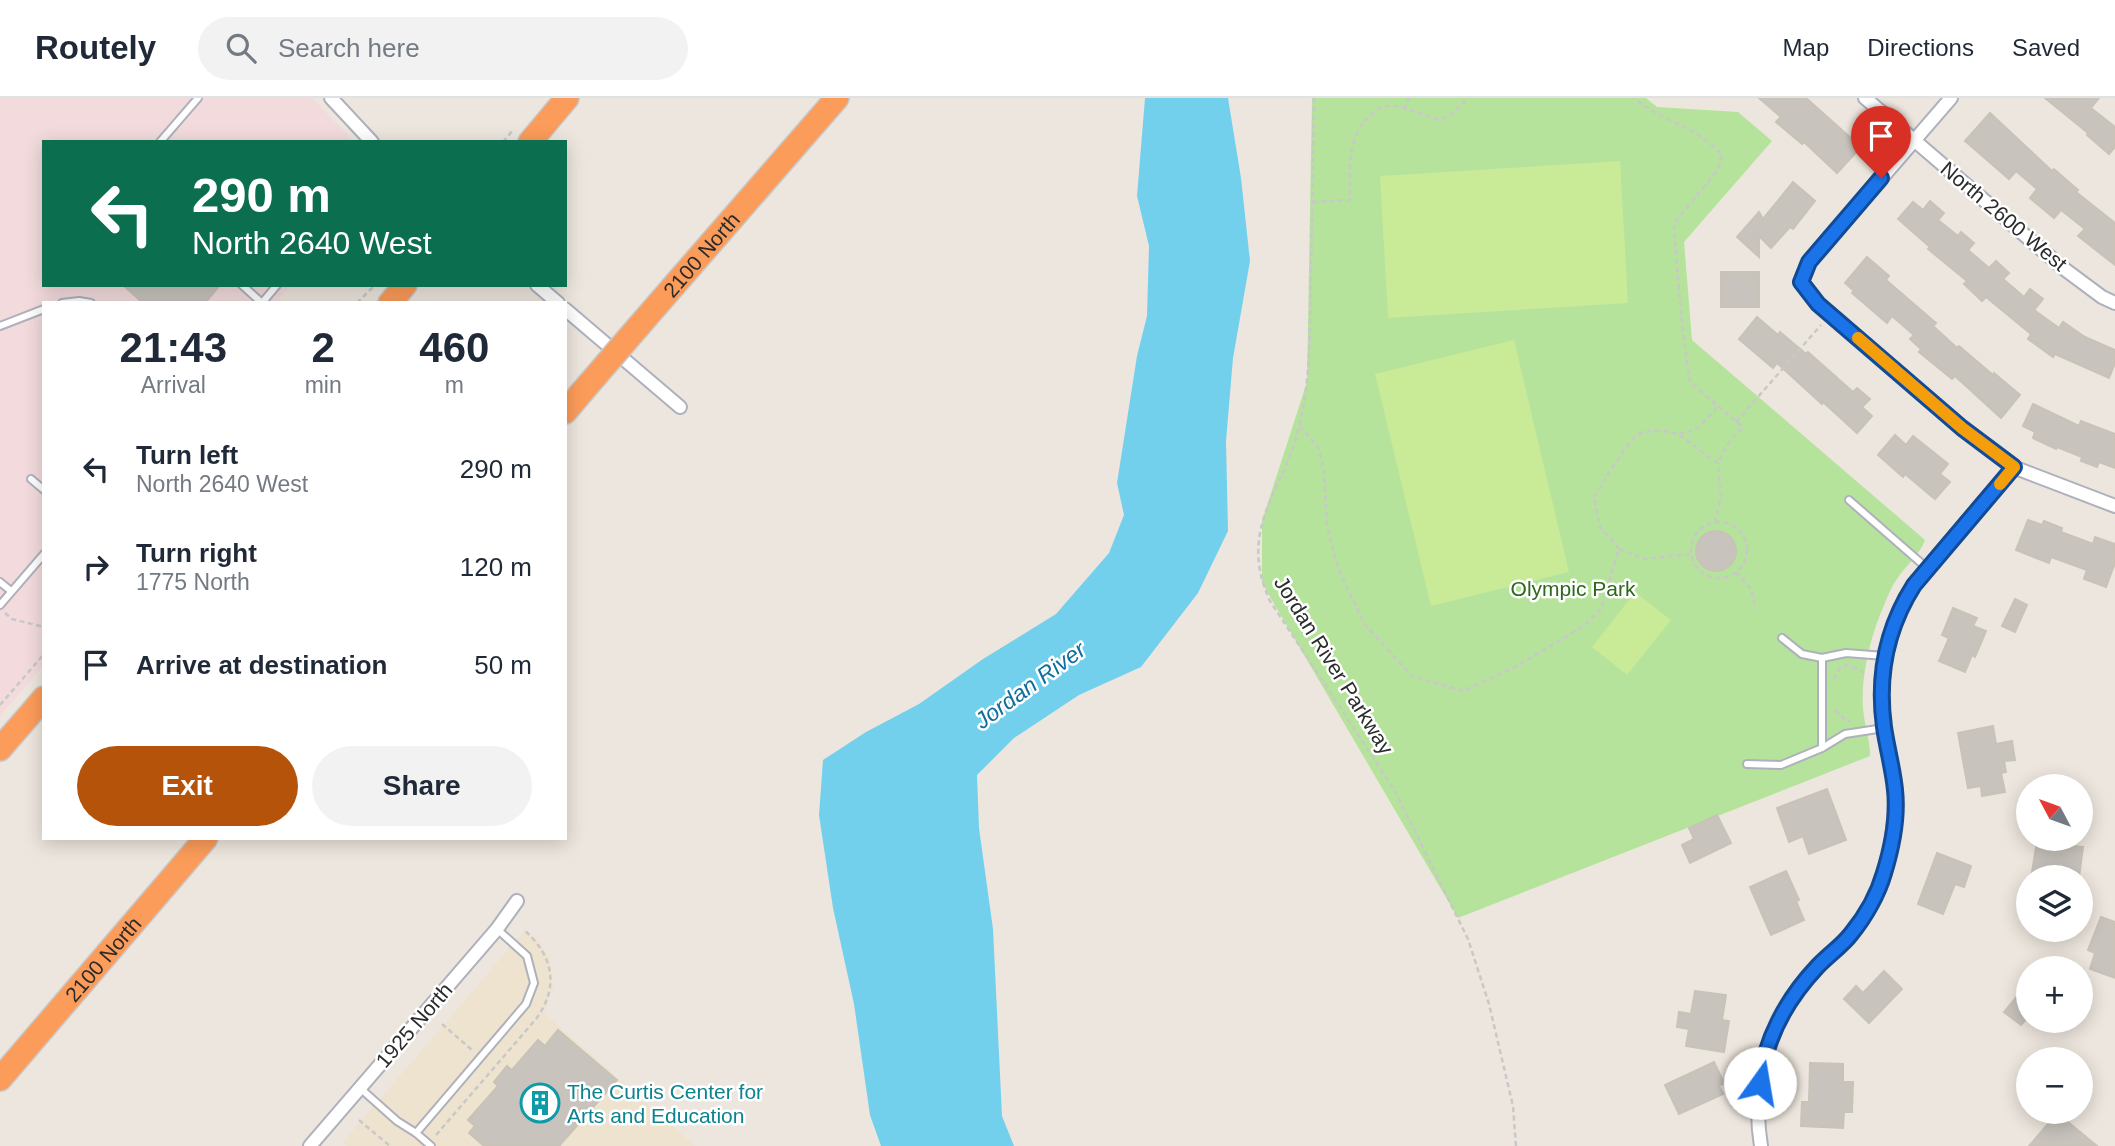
<!DOCTYPE html>
<meta charset="utf-8">
<style>
:root{--surface:#fff;--page:#f2f2f3;--text:#1f2937;--muted:#747a83;--line:#e0e1e3;--accent:#b45309}
body{margin:0;font-family:Arial,sans-serif;background:var(--page);color:var(--text);height:100vh;display:flex;flex-direction:column;font-size:26px;white-space:nowrap}
*{box-sizing:border-box;margin:0}
p{font-size:23px;color:var(--muted)}
.icon{flex:none;width:38px;height:38px;fill:none;stroke:currentColor;stroke-width:2;stroke-linecap:round;stroke-linejoin:round}
.map{position:relative;flex:1;overflow:hidden}
.details{position:absolute;left:42px;top:203px;width:525px;height:539px;display:flex;flex-direction:column;background:var(--surface);border-radius:0px;box-shadow:0 4px 18px #0003}
.details>*{flex:none}
.guide{position:absolute;left:42px;top:42px;width:525px;height:147px;border-radius:0px;box-shadow:0 4px 18px #0003;background:#0b6e4f;color:#fff;overflow:hidden}
.needle{width:46px;rotate:311deg}
.buttons{position:absolute;left:2016px;top:676px;display:grid;gap:14px}
.buttons a{display:grid;place-items:center;width:77px;height:77px;border-radius:50%;background:var(--surface);box-shadow:0 4px 18px #0003;font-size:35px}
.pin{position:absolute;display:grid;place-items:center;width:60px;height:60px;color:#fff;margin:-72px -30px;border-radius:50% 50% 50% 0;rotate:-45deg;box-shadow:0 0 7px #0007}
.pin .icon{rotate:45deg}
.me{position:absolute;width:77px;margin:-38px;rotate:13deg;stroke-linejoin:round;filter:drop-shadow(0 0 5px #0008)}
.turn{display:flex;align-items:center;gap:24px;height:147px;padding:0 35px;font-size:32px}
.turn .icon{width:91px;height:91px;stroke-width:2.5}
.turn b{display:block;font-size:49px;line-height:60px}
.eta{display:flex;justify-content:space-evenly;align-items:center;height:119px;text-align:center}
.eta b{font-size:42px;font-weight:700;line-height:49px}
.button{display:flex;gap:14px;margin-top:auto;padding:14px 35px}
.button a{flex:1;height:80px;border-radius:42px;background:var(--accent);color:#fff;font-size:28px;font-weight:700;line-height:80px;text-align:center}
.button a+a{background:var(--page);color:var(--text)}
ul{padding:0;list-style:none}
li{display:flex;align-items:center;gap:21px;height:98px;padding:0 35px}
li div{flex:1}
li b{display:block;font-size:26px}
li em{font-style:normal}
header{display:flex;align-items:center;gap:42px;box-sizing:border-box;height:98px;padding:0 35px;background:var(--surface);border-bottom:2px solid var(--line)}
header strong{font-size:33px}
nav{display:flex;gap:38px;margin-inline-start:auto;font-size:24px}
.search{width:490px;height:63px;background:var(--page);display:flex;align-items:center;gap:18px;box-sizing:border-box;padding:0 24px;border-radius:38px;color:var(--muted);font-size:26px}
.map>svg:first-child{display:block}
.education{fill:#eee3ce}
.medical{fill:#f3dbdd}
.green{fill:#b5e39b}
.pitch{fill:#c9ea97}
.water{fill:#72d0ed}
.building{fill:#c8c3bd;stroke:#c8c2b7;stroke-width:2}
.lines{fill:none;stroke-linecap:round;stroke-linejoin:round}
.lane-casing{stroke:#aeb1bb;stroke-width:10}
.street-casing{stroke:#aeb1bb;stroke-width:16}
.highway-casing{stroke:#c8c8c8;stroke-width:26}
.path{stroke:#c8c8c8;stroke-width:2.5;stroke-dasharray:5 3.5;stroke-linecap:butt}
.lane{stroke:#fff;stroke-width:6}
.street{stroke:#fff;stroke-width:12}
.highway{stroke:#fc9c5a;stroke-width:23}
.highway-bridge-casing{stroke:#c8c8c8;stroke-width:26;stroke-linecap:butt}
.highway-bridge{stroke:#fc9c5a;stroke-width:23}
.route-casing{stroke:#114b97;stroke-width:18}
.route{stroke:#1a73e8;stroke-width:12}
.slow{stroke:#f59e0b;stroke-width:12}
.labels{text-anchor:middle;dominant-baseline:central;stroke-width:5;stroke-linejoin:round;paint-order:stroke}
.street-label{font-size:21px;fill:#2b2b2b;stroke:#fff}
.park-label{font-size:21px;fill:#2d681b;stroke:#fff}
.culture-label{font-size:21px;fill:#0d838f;stroke:#fff;text-anchor:start}
.water-label{font-size:23px;font-style:italic;fill:#0f6f9c;stroke:#fff}
</style>
<header>
<strong>Routely</strong>
<div class="search"><svg class="icon" aria-label="search" viewBox="0 0 24 24"><circle cx="10" cy="10" r="6"/><path d="M15 15l6 6"/></svg>Search here</div>
<nav><a>Map</a><a>Directions</a><a>Saved</a></nav>
</header>
<div class="map">
<svg width="2115" height="1048" viewBox="0 0 2115 1048">
<rect width="100%" height="100%" fill="#ede6de"/>
<polygon class="education" points="525,832 537,841 550,861 553,889 544,915 695,1048 347,1048 343,1044"/>
<polygon class="medical" points="0,0 312,0 355,44 44,44 44,187 291,187 276,205 44,205 44,567 0,618"/>
<path class="green" d="M 1312,0 L 1646,0 L 1657,9 L 1738,14 L 1772,43 L 1684,144 L 1692,242 L 1925,442 C 1920,457 1905,468 1897,481 C 1892,488 1888,497 1885,505 C 1871,536 1861,576 1863,610 C 1864,626 1870,641 1870,658 L 1458,820 L 1262,485 L 1262,423 L 1307,284 Z"/>
<g class="pitch">
<polygon points="1620,63 1628,205 1388,220 1380,78"/>
<polygon points="1514,242 1569,474 1431,508 1375,276"/>
<polygon points="1635,494 1671,522 1627,577 1592,549"/>
</g>
<polygon class="water" points="1145,0 1228,0 1241,80 1250,163 1233,260 1226,343 1228,433 1198,495 1141,569 1079,597 1014,640 977,677 979,730 993,831 1002,1018 1014,1048 881,1048 870,1017 854,906 833,810 819,717 823,662 866,634 919,606 983,561 1056,516 1109,455 1124,417 1117,385 1137,258 1147,218 1149,148 1137,98"/>
<g class="building">
<polygon points="1759,0 1806,0 1861,49 1837,75 1804,44 1802,46 1776,24 1781,19"/>
<polygon points="2045,0 2099,0 2091,10 2115,29 2115,49 2109,56 2087,37 2088,35"/>
<polygon points="1990,15 2052,73 2054,71 2078,92 2076,94 2115,125 2115,167 2078,138 2085,131 2061,112 2054,120 2030,100 2037,91 2016,73 2009,81 1965,43"/>
<polygon points="1793,84 1815,103 1793,131 1790,129 1771,150 1759,138 1759,159 1737,139 1759,114 1763,121"/>
<polygon points="1930,103 1944,115 1938,122 1958,138 1961,134 1974,145 1968,152 1989,170 1996,163 2009,175 2003,181 2024,199 2030,191 2043,201 2034,212 2059,230 2063,224 2085,239 2115,252 2115,265 2109,280 2055,256 2053,259 2028,241 2031,236 1986,199 1982,203 1964,186 1967,183 1928,151 1930,149 1898,121 1913,104 1923,112"/>
<polygon points="1867,159 1889,178 1886,182 1936,225 1933,228 1957,250 1959,248 1993,277 1994,275 2020,297 2001,320 1955,278 1952,281 1919,254 1921,251 1910,241 1914,237 1892,218 1887,225 1852,195 1854,193 1845,185"/>
<rect x="1721" y="174" width="38" height="35"/>
<polygon points="123,187 220,187 205,205 143,205"/>
<polygon points="1757,219 1778,237 1780,234 1806,256 1808,254 1853,294 1857,290 1870,301 1862,309 1872,318 1857,335 1823,304 1822,306 1777,265 1773,270 1739,241"/>
<polygon points="2033,306 2079,328 2081,323 2115,336 2115,370 2099,364 2097,369 2081,363 2082,359 2057,349 2056,351 2033,340 2035,334 2023,328"/>
<polygon points="1895,337 1906,347 1913,338 1948,366 1940,376 1950,384 1935,401 1905,376 1903,379 1878,357"/>
<polygon points="2028,422 2042,427 2044,423 2062,430 2061,434 2093,446 2095,439 2115,446 2115,465 2106,489 2084,481 2087,472 2051,459 2049,465 2016,452"/>
<circle cx="1716" cy="453" r="20"/>
<polygon points="2015,501 2027,507 2015,534 2002,528"/>
<polygon points="1953,510 1977,520 1973,528 1986,533 1975,559 1972,557 1965,574 1939,563 1949,540 1942,537"/>
<polygon points="1993,628 1996,646 2012,643 2015,662 2004,663 2006,674 2001,675 2005,694 1982,698 1981,688 1968,690 1958,635"/>
<polygon points="1827,691 1846,742 1809,756 1803,738 1789,744 1777,710"/>
<polygon points="1717,717 1731,745 1690,765 1682,747 1694,741 1689,730"/>
<polygon points="2037,743 2083,749 2079,779 2032,774"/>
<polygon points="1937,755 1971,768 1964,789 1955,786 1943,816 1918,806"/>
<polygon points="1786,773 1799,802 1796,803 1804,822 1771,837 1750,789"/>
<polygon points="2101,819 2115,824 2115,880 2090,871 2095,855 2088,852"/>
<polygon points="1884,873 1902,891 1869,925 1844,901 1856,888 1863,895"/>
<polygon points="2028,885 2028,919 2021,927 2004,914"/>
<polygon points="1695,893 1726,897 1722,922 1729,923 1724,954 1686,948 1689,931 1677,929 1679,914 1691,916"/>
<polygon points="558,932 617,982 559,1048 484,1048 469,1035 475,1028 468,1022 498,988 494,984 507,968 512,972 538,942 545,948"/>
<polygon points="1714,964 1724,985 1719,988 1723,996 1679,1016 1665,987"/>
<polygon points="1810,965 1843,966 1843,984 1853,984 1852,1014 1844,1014 1843,1030 1801,1028 1802,1004 1809,1004"/>
<polygon points="2053,1020 2059,1025 2063,1020 2097,1048 2029,1048"/>
</g>
<g class="lines">
<defs>
<g id="lane">
<polyline points="160,44 198,0"/>
<polyline points="242,187 262,205 277,187"/>
<polyline points="62,205 79,203 91,205"/>
<polyline points="0,228 44,211"/>
<polyline points="31,381 44,392"/>
<polyline points="1849,402 1928,471"/>
<polyline points="0,484 11,493"/>
<polyline points="0,507 44,456"/>
<polyline points="1782,540 1802,556 1822,560 1846,555 1885,558"/>
<polyline points="1822,560 1822,650"/>
<polyline points="1747,666 1781,667 1822,650 1845,636 1884,630"/>
<polyline points="360,990 397,1023 416,1035 431,1048"/>
<polyline points="416,1035 526,906 534,885 527,858 497,831"/>
</g>
<g id="street">
<polyline points="331,0 372,44"/>
<polyline points="1865,0 2063,170 2102,199 2115,205"/>
<polyline points="1951,0 1809,164 1801,184 1818,206 1962,330 2013,369 2115,408"/>
<polyline points="537,187 558,205"/>
<polyline points="565,211 680,309"/>
<polyline points="310,1048 497,831 517,803"/>
<path d="M 1761,1048 C 1750,982 1771,917 1818,868 C 1828,857 1842,848 1852,835 C 1865,819 1879,795 1885,775 C 1892,749 1895,724 1895,697 C 1895,674 1887,651 1884,629 C 1878,578 1887,530 1914,487 L 2013,369"/>
</g>
<g id="highway">
<polyline points="530,44 567,0"/>
<polyline points="390,205 405,187"/>
<path id="s1" d="M 638,229 L 837,0"/>
<polyline points="565,314 582,294"/>
<polyline points="0,651 44,600"/>
<path id="s2" d="M 0,981 L 206,740"/>
</g>
</defs>
<use href="#lane" class="lane-casing"/>
<use href="#street" class="street-casing"/>
<use href="#highway" class="highway-casing"/>
<g class="path">
<path d="M 1314,0 C 1313,59 1312,118 1311,176 C 1310,227 1311,276 1300,325 C 1285,393 1236,429 1270,503 L 1395,693 L 1468,841 L 1489,906 L 1513,1008 L 1516,1048"/>
<polyline points="1404,11 1409,0"/>
<polyline points="503,44 513,32"/>
<path d="M 1313,104 L 1350,102 C 1350,71 1346,36 1373,15 C 1379,10 1384,7 1392,8 C 1408,9 1425,18 1440,22 L 1450,17 L 1469,0"/>
<polyline points="357,205 375,187"/>
<polyline points="1736,324 1821,227"/>
<path d="M 1300,328 L 1319,351 L 1324,373 L 1327,427 L 1337,468 L 1365,527 L 1412,578 L 1463,593 L 1517,568 L 1585,527 L 1601,511 L 1619,451 L 1600,429 L 1594,399 C 1603,385 1627,343 1639,336 C 1648,332 1669,332 1677,336 C 1691,343 1703,357 1718,365 L 1726,348 L 1743,329 L 1690,284 C 1682,231 1677,178 1674,125 L 1718,72 L 1722,57 C 1697,28 1663,24 1634,0"/>
<path d="M 1679,335 C 1698,335 1706,322 1717,309"/>
<circle cx="1719" cy="452" r="28"/>
<polyline points="1715,424 1721,400 1718,365"/>
<polyline points="1619,451 1645,461 1691,456"/>
<polyline points="1736,474 1751,491 1756,511"/>
<polyline points="5,515 12,521 44,529"/>
<polyline points="1834,581 1840,570 1847,567 1858,571 1865,576"/>
<polyline points="0,607 44,556"/>
<polyline points="1835,612 1844,621 1851,623"/>
<polyline points="442,926 472,952"/>
<polyline points="359,1022 390,1048"/>
<path d="M 436,1037 L 536,921 C 560,888 553,857 523,831"/>
</g>
<use href="#lane" class="lane"/>
<use href="#street" class="street"/>
<use href="#highway" class="highway"/>
<defs>
<polyline id="highway-bridge" points="582,294 638,229"/>
</defs>
<use href="#highway-bridge" class="highway-bridge-casing"/>
<use href="#highway-bridge" class="highway-bridge"/>
</g>
<g class="lines">
<defs>
<path id="route" d="M 1760,985 C 1765,941 1787,901 1817,869 C 1828,857 1842,848 1851,836 C 1865,819 1878,796 1884,775 C 1892,749 1898,719 1895,692 C 1893,671 1887,650 1884,629 C 1877,578 1886,531 1914,487 L 2014,369 L 1962,330 L 1818,206 L 1801,184 L 1809,164 L 1881,80"/>
</defs>
<use href="#route" class="route-casing"/>
<use href="#route" class="route"/>
<polyline class="slow" points="1858,240 1962,330 2014,369 2000,386"/>
</g>
<defs>
<symbol id="building-ring" viewBox="-11 -11 22 22"><circle r="9.5" fill="#fff" stroke="#0f9aa8" stroke-width="1.5"/><path d="M-4-6H4V6H1V3H-1V6H-4ZM-2.5-4.3h1.7v1.8h-1.7ZM.8-4.3h1.7v1.8H.8ZM-2.5-1h1.7V.8h-1.7ZM.8-1h1.7V.8H.8Z" fill="#0f9aa8"/></symbol>
</defs>
<g fill-rule="evenodd">
<use href="#building-ring" x="518" y="983" width="44" height="44"/>
</g>
<g class="labels">
<g class="street-label">
<text transform="translate(2004 118) rotate(40)">North 2600 West</text>
<text stroke="none"><textPath href="#s1" startOffset="96">2100 North</textPath></text>
<text transform="translate(1334 567) rotate(58)">Jordan River Parkway</text>
<text stroke="none"><textPath href="#s2" startOffset="158">2100 North</textPath></text>
<text transform="translate(414 927) rotate(-49)">1925 North</text>
</g>
<g class="park-label">
<text x="1573" y="490">Olympic Park</text>
</g>
<g class="culture-label">
<text x="567" y="993">The Curtis Center for<tspan x="567" dy="24">Arts and Education</tspan></text>
</g>
<g class="water-label">
<text transform="translate(1030 587) rotate(-36)">Jordan River</text>
</g>
</g>
</svg>
<div class="buttons">
<a><svg class="needle" viewBox="-14 -14 28 28"><path d="M0-13l5 13h-10z" fill="#e53935"/><path d="M0 13l5-13h-10z" fill="#747a83"/></svg></a>
<a><svg class="icon" aria-label="layers" viewBox="0 0 24 24"><path d="M12 4l9 5-9 5-9-5zM3 14l9 5 9-5"/></svg></a>
<a>+</a>
<a>−</a>
</div>
<div class="pin" style="left:1881px;top:80px;background:#d93025"><svg class="icon" aria-label="arrive" viewBox="0 0 24 24"><path d="M6 21V4h12l-3 4 3 4H6"/></svg></div>
<svg class="me" style="left:1760px;top:985px" viewBox="-20 -20 40 40"><circle r="19" fill="#fff"/><path d="M0-13L10 11 0 6-10 11z" fill="#1a73e8"/></svg>
<div class="guide">
<div class="turn"><svg class="icon" aria-label="left" viewBox="0 0 24 24"><path d="M17 20v-9H6M10 6l-5 5 5 5"/></svg><div><b>290 m</b>North 2640 West</div></div>
</div>
<section class="details">
<div class="eta">
<div><b>21:43</b><p>Arrival</p></div>
<div><b>2</b><p>min</p></div>
<div><b>460</b><p>m</p></div>
</div>
<ul>
<li><svg class="icon" aria-label="left" viewBox="0 0 24 24"><path d="M17 20v-9H6M10 6l-5 5 5 5"/></svg><div><b>Turn left</b><p>North 2640 West</p></div><em>290 m</em></li>
<li><svg class="icon" aria-label="right" viewBox="0 0 24 24"><path d="M7 20v-9h11M14 6l5 5-5 5"/></svg><div><b>Turn right</b><p>1775 North</p></div><em>120 m</em></li>
<li><svg class="icon" aria-label="arrive" viewBox="0 0 24 24"><path d="M6 21V4h12l-3 4 3 4H6"/></svg><div><b>Arrive at destination</b></div><em>50 m</em></li>
</ul>
<div class="button"><a>Exit</a><a>Share</a></div>
</section>
</div>
